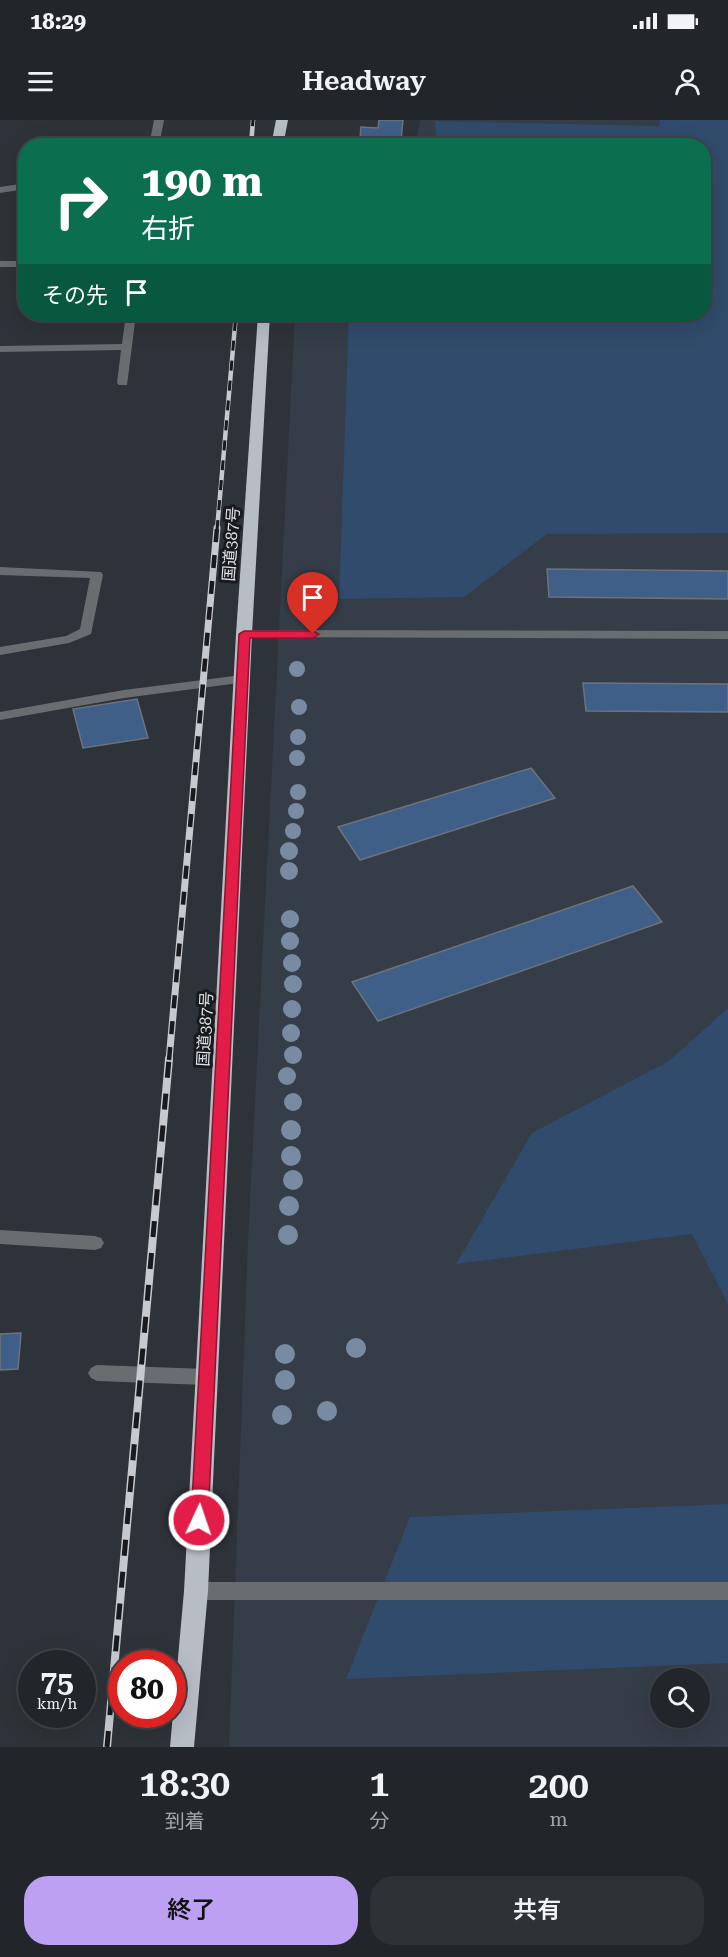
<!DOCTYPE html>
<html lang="ja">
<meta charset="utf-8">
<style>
:root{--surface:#22262b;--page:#2e3237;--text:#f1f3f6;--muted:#a2a5a9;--line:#3f4347;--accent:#bca0f2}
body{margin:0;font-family:"Roboto Serif","Noto Sans JP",serif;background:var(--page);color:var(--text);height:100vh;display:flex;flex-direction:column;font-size:22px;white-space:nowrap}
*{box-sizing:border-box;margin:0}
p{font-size:20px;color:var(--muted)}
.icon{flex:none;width:33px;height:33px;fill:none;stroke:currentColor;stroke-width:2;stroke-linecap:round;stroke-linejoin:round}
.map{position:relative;height:1627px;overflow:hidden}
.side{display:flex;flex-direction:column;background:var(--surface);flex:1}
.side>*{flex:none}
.banner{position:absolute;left:18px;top:18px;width:693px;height:183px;border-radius:24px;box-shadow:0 6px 24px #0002,0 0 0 2px var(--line);background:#0b6e4f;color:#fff;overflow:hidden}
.buttons{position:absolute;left:650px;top:1548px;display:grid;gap:12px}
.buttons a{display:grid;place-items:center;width:60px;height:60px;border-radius:50%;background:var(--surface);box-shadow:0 6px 24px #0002,0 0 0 2px var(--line);font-size:30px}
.speed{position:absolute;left:18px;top:1530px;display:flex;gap:12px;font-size:30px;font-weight:700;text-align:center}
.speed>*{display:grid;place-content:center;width:78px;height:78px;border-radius:50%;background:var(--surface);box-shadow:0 6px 24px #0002,0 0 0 2px var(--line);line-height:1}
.speed small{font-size:15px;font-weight:400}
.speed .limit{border:9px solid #d22;background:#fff;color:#111}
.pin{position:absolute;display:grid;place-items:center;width:51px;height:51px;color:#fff;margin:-62px -26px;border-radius:50% 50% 50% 0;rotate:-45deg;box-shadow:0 0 6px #0007}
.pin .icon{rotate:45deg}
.me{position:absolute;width:66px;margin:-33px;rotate:3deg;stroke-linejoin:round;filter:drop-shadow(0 0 4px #0008)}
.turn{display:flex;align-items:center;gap:21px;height:126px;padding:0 24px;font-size:27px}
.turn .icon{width:78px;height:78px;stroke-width:2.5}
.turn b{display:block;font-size:42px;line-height:51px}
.then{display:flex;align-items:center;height:57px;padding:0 24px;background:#0003;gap:12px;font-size:22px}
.eta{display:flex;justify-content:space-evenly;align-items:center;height:102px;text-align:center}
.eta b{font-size:36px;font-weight:600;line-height:42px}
.button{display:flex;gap:12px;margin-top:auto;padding:12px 24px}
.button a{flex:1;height:69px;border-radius:24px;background:var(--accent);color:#111;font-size:24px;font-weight:600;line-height:69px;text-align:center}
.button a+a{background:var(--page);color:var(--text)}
.status{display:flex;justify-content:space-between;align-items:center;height:42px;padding:0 30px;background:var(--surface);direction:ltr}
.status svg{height:16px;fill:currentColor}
header{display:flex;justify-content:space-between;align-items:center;height:78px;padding:0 24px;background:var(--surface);font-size:27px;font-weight:600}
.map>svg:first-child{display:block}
.built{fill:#343d48;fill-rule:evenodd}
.green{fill:#314b6c}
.building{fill:#405f88;stroke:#6e737a;stroke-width:1.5}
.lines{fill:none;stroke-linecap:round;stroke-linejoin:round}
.minor{fill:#6a6d70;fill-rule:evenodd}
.highway{fill:#b7bdc5;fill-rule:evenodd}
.rail-far2-casing{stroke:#c6c9ce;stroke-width:4.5}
.rail-far1-casing{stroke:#c6c9ce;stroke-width:7}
.rail-casing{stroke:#c6c9ce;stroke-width:8}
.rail-far2{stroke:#181a1d;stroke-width:3;stroke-dasharray:10;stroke-linecap:butt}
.rail-far1{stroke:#181a1d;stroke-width:4.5;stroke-dasharray:13;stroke-linecap:butt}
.rail{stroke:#181a1d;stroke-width:5;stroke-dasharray:16;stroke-linecap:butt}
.tree{fill:#788ba3}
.route{fill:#e11d48;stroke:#92132f;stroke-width:1.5}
.labels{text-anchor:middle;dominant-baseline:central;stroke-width:6;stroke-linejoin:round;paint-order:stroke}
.street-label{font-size:16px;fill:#dfe2e7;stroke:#181a1d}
</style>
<div class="status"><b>18:29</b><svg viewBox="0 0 49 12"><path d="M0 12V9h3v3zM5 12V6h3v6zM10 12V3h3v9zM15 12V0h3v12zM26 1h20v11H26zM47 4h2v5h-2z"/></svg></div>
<header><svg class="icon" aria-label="menu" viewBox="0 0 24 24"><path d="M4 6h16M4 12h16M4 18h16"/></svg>Headway<svg class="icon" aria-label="person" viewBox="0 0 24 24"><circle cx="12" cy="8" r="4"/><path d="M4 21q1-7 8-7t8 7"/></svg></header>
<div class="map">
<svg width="728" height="1627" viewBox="0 0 728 1627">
<rect width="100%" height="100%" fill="#2e3339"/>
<path class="built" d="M 420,0 L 728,0 L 728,1627 L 229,1627 L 248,1120 L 295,194 L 704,194 L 704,26 L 416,25 ZM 660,1558 L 699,1558 L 699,1598 L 660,1598 Z"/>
<g class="green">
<polygon points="660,0 728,0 728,413 547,414 464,477 339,479 349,194 704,194 704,26 437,25 435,1 659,6"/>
<polygon points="728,888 728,1184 692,1114 456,1144 532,1013 669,941"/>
<polygon points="728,1384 728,1543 346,1559 410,1397"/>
</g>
<g class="building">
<polygon points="379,0 403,0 401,20 360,19 361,7 378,8"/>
<polygon points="547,449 728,451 728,479 549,477"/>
<polygon points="583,563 728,564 728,592 586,591"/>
<polygon points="137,579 148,618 83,628 73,589"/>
<polygon points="531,648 555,678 360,740 338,707"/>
<polygon points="633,766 662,802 378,901 352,862"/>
<polygon points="21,1213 18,1249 0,1250 0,1214"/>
</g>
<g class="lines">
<g class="minor">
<polygon points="154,0 164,0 159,26 149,26"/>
<polygon points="26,63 26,69 0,73 0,67"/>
<rect x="0" y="141" width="26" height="6"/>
<polygon points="126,194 136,194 127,265 119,265 117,263 121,230 0,232 0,226 122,224"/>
<polygon points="0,447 101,452 103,455 91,514 69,523 0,535 0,527 66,516 80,509 90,458 0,455"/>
<polygon points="244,510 728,511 728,519 239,517 238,514 239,511"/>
<polygon points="242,555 249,559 247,562 124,578 0,600 0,592 124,570"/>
<polygon points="0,1110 95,1116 101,1118 104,1123 101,1128 95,1130 0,1124"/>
<polygon points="97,1245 206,1249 212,1252 215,1257 212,1262 206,1265 97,1261 91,1258 88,1253 91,1248"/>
<polygon points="196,1462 728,1462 728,1480 196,1480 189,1477 186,1471 189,1465"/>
</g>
<g class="highway">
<polygon points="276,0 288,0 283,26 271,26"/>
<polygon points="258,194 270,194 252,514 208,1471 194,1627 170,1627 184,1471 236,514"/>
</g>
<defs>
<g id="rail-far2">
<polyline points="251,26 253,0"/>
<polyline points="217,410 236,194"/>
</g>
<polyline id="rail-far1" points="169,940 217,408"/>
<polyline id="rail" points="107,1627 169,939"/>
</defs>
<use href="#rail-far2" class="rail-far2-casing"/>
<use href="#rail-far1" class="rail-far1-casing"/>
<use href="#rail" class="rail-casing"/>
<use href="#rail-far2" class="rail-far2"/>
<use href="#rail-far1" class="rail-far1"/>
<use href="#rail" class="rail"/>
</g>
<g class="tree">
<circle cx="297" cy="549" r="8"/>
<circle cx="299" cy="587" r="8"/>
<circle cx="298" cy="617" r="8"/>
<circle cx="297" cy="638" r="8"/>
<circle cx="298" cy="672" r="8"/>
<circle cx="296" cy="691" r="8"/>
<circle cx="293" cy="711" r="8"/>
<circle cx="289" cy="731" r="9"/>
<circle cx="289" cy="751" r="9"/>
<circle cx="290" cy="799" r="9"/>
<circle cx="290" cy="821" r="9"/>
<circle cx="292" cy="843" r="9"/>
<circle cx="293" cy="864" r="9"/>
<circle cx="292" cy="889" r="9"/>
<circle cx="291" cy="913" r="9"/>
<circle cx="293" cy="935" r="9"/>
<circle cx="287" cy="956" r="9"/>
<circle cx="293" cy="982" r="9"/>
<circle cx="291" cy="1010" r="10"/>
<circle cx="291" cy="1036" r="10"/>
<circle cx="293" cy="1060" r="10"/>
<circle cx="289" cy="1086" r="10"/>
<circle cx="288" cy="1115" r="10"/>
<circle cx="356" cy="1228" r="10"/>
<circle cx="285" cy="1234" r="10"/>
<circle cx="285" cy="1260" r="10"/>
<circle cx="327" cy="1291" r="10"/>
<circle cx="282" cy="1295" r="10"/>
</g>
<polygon class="route" points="244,511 313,511 319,514 313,518 250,518 208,1400 205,1405 199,1407 193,1405 191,1400 239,514"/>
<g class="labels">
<g class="street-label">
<text transform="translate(231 424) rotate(-86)">国道387号</text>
<text transform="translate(205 909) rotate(-87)">国道387号</text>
</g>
</g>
</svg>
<div class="buttons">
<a><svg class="icon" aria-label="search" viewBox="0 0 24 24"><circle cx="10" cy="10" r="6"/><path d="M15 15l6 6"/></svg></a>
</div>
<div class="speed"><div>75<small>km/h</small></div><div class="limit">80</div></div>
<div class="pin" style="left:313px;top:514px;background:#d93025"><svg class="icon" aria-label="arrive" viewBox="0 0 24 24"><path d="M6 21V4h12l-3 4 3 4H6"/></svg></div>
<svg class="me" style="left:199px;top:1400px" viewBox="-20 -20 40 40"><circle r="17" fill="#e11d48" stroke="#fff" stroke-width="3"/><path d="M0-11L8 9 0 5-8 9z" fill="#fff"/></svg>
<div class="banner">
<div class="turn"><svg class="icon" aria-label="right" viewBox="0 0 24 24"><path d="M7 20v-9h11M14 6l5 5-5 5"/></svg><div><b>190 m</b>右折</div></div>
<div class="then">その先<svg class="icon" aria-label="arrive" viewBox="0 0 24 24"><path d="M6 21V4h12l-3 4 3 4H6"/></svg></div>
</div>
</div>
<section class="side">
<div class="eta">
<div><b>18:30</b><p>到着</p></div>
<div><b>1</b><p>分</p></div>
<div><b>200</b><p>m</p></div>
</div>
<div class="button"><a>終了</a><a>共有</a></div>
</section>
